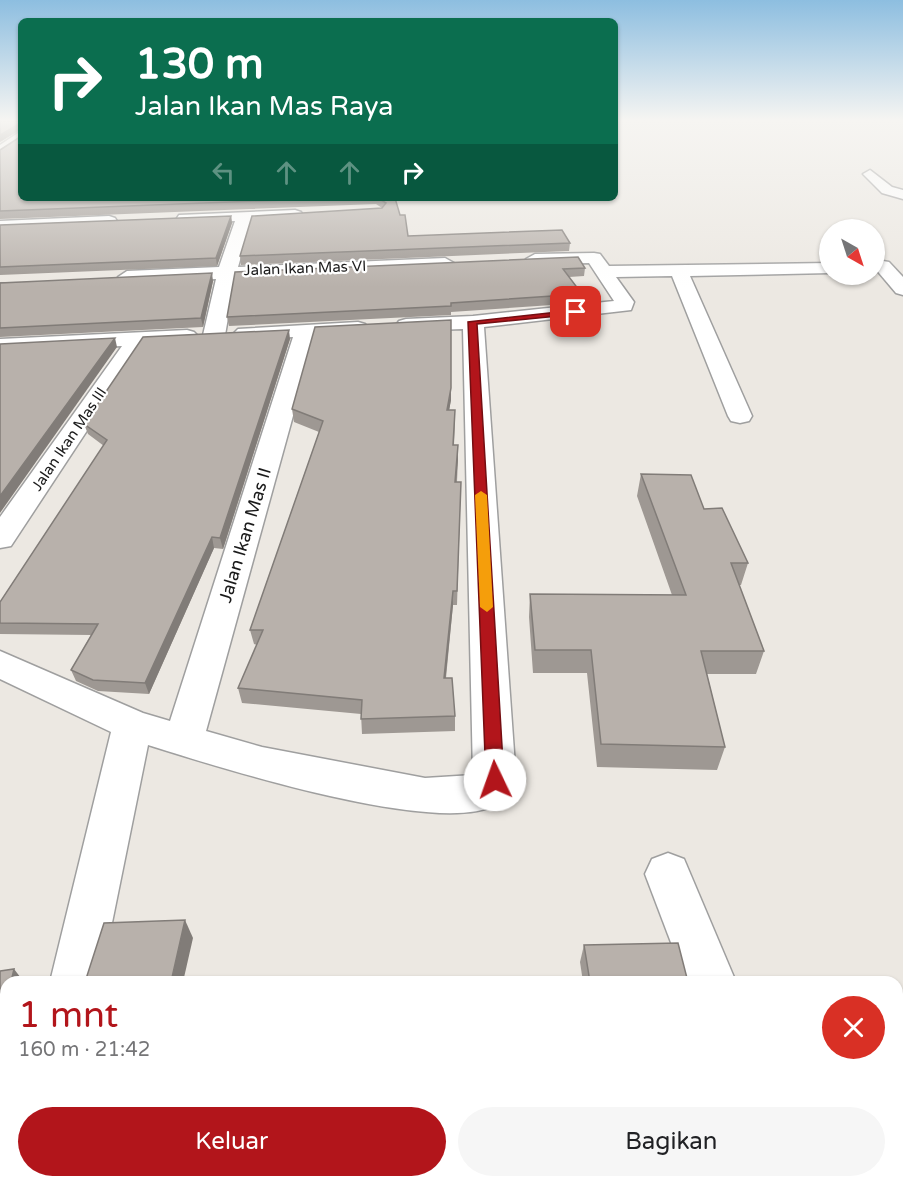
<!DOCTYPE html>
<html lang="id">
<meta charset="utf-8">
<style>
:root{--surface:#fff;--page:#f6f6f6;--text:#202124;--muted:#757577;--accent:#b2151b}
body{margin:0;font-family:"Varela Round",sans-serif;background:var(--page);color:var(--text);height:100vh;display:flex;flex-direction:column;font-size:22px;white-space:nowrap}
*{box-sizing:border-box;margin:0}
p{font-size:20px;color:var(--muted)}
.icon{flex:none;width:33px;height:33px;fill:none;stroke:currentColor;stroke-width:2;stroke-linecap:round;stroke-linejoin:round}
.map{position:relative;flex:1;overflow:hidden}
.sheet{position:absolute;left:0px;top:976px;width:903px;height:212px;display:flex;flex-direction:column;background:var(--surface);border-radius:18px 18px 0 0;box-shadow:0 2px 4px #0004}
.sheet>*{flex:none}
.banner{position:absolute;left:18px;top:18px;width:600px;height:183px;border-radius:9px;box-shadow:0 2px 4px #0004;background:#0b6e4f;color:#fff;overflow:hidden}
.needle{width:39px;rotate:141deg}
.tools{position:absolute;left:819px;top:219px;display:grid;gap:12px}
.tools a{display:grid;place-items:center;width:66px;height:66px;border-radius:50%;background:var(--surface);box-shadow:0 2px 4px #0004;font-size:30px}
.pin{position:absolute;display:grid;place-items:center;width:51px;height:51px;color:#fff;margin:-26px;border-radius:12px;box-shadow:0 3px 9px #0006}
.me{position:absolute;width:66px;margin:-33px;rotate:357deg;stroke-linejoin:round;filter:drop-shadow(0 0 4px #0008)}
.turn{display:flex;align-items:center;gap:21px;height:126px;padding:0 18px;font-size:27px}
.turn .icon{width:78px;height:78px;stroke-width:2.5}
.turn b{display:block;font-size:42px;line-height:51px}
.lanes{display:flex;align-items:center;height:57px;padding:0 18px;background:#0003;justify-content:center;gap:30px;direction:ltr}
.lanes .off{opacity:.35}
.round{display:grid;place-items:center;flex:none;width:63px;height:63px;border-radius:32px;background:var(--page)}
.overview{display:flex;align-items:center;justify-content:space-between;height:102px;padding:0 18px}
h1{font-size:36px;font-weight:600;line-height:45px;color:var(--accent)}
.primary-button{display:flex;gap:12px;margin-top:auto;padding:12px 18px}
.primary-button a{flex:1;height:69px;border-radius:36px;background:var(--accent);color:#fff;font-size:24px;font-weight:600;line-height:69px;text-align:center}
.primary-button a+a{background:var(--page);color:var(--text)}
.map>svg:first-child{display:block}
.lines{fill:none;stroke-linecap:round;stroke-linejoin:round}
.minor-casing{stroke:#9f9f9f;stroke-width:3}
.minor{fill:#fff;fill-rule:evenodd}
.wall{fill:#9e9893}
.shaded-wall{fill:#817c78}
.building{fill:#b8b1ab;stroke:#817c78;stroke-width:1.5}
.route{fill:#b2151b;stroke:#740e12;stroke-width:1.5}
.slow{fill:#f59e0b}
.labels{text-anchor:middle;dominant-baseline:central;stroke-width:4.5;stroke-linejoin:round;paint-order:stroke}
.far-street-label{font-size:15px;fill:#1b1b1b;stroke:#fff}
.street-label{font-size:18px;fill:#1b1b1b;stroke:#fff}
</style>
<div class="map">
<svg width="903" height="1187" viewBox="0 0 903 1187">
<rect width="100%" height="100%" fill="#ece8e2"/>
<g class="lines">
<defs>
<g id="minor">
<polygon points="21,131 21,141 0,155 0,145"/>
<polygon points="870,170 892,187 903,190 903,199 882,193 863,174"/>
<polygon points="295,210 301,212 303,215 301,218 251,221 238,267 445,258 454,263 445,268 235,278 225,335 221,339 207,339 203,335 216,279 127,283 118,277 127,271 219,267 235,221 185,223 177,218 179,215"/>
<polygon points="109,216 115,218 117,221 115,224 0,231 0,221"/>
<path d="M 594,253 L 600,254 L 609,266 L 830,263 L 830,273 L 690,276 L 752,416 L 749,421 L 740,423 L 731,421 L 728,416 L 672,276 L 616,277 L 634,302 L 631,310 L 484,327 L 516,780 C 511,789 506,800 496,805 C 436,837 215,766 148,745 L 100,982 L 50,982 L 111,732 L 0,679 L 0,651 L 143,713 L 170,721 L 293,337 L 245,339 L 238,337 L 234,333 L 238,329 L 358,322 L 365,324 L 368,328 L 365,332 L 315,336 L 206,731 L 262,747 L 425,778 L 473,775 L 463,329 L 406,331 L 399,329 L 396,325 L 399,321 L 406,319 L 473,316 L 614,301 L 589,263 L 535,264 L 526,259 L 535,254 Z"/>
<polygon points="883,261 889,262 903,277 903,295 896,293 874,267 877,262"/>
<polygon points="187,330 194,332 198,336 194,340 144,344 11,546 0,548 0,517 122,346 0,351 0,339"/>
<polygon points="668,853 684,859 736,982 686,982 645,874 652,859"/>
<polygon points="6,1182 66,1182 65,1187 5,1187"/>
</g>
</defs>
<use href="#minor" class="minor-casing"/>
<use href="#minor" class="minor"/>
</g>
<g class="wall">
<polygon points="21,121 21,198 395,198 400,215 408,236 570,243 569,251 241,265 240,256 382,208 376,204 0,219 0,150 20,137 20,130 0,142"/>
<polygon points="231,216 232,223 217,266 0,275 0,225"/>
<polygon points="585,268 584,276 569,277 582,294 581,303 451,312 451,315 229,326 227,317 235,272"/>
<polygon points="213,281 203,327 0,337 0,282"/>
<polygon points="290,339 223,549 214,548 149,694 98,691 76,681 71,670 91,635 0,634 0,602 104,446 88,434 84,424"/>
<polygon points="451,400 449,410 455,422 454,445 458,459 457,482 461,482 457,605 453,605 446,678 455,716 455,731 362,734 361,714 242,703 238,688 257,645 254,644 250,630 319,432 294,422 292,409"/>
<polygon points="641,474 704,509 748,563 741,585 739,585 764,651 756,674 707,674 725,747 717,770 597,767 587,673 533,673 529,617 530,594 672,595 637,496"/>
<polygon points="584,945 688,982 583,982 580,962"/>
<polygon points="0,971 6,982 6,1081 0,1105"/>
<polygon points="54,1182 151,1182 150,1187 53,1187"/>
<polygon points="672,1182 897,1182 903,1187 674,1187"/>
</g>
<g class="shaded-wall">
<polygon points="20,123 21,129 0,142 0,135"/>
<polygon points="231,216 232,223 217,266 216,258"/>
<polygon points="212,273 213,281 203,327 201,318"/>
<polygon points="289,330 290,339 223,549 220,538"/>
<polygon points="115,338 117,347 0,513 0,496"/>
<polygon points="451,388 451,400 447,422 447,410"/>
<polygon points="458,445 458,459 455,495 455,482"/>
<polygon points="212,537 214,548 149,694 145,683"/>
<polygon points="453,591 453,605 444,693 444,678"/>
<polygon points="185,920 193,938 183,982 171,982"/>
<polygon points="14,969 24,982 11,982"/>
<polygon points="6,1004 6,1051 0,1044 0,1031"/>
<polygon points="0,1051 6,1058 6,1081 0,1105"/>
<polygon points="138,1182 151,1182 150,1187 142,1187"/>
</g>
<g class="building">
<polygon points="0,121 21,121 21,198 336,198 0,211 0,150 20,137 20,123 0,135"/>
<polygon points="378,198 395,198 400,215 405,215 408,236 562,230 570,243 240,256 252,216 382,208 386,203"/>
<polygon points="231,216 216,258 0,267 0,225"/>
<polygon points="578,257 585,268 563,269 582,294 451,303 451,306 227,317 235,272"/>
<polygon points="212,273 201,318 0,328 0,283"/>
<polygon points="451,320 451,388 447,410 455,410 453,445 458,445 455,482 461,482 457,591 453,591 444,678 452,678 455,716 361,719 362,700 238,688 263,630 250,630 323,421 292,409 315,327"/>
<polygon points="289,330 220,538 212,537 145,683 93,680 71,670 98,624 0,623 0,602 107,440 84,424 143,337"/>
<polygon points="115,338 0,496 0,344"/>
<polygon points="641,474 691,475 704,509 722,508 748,563 731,563 764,651 701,651 725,747 601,744 591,650 535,650 530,594 686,595"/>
<polygon points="185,920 171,982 85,982 104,923"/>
<polygon points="678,943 688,982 590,982 584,945"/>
<polygon points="14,969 11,982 6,982 6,1004 0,1031 0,971"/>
<polygon points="903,1092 903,1187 685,1187 684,1182 897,1182 897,1093"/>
<polygon points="54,1182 135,1182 90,1187 53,1187"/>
<polygon points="328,1182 509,1182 510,1187 328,1187"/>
</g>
<linearGradient id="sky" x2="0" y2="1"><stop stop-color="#8dbee0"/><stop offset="0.42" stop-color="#f6f5f2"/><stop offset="1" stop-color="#f6f5f2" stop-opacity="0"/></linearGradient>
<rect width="903" height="287" fill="url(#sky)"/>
<polygon class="route" points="576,310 579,314 477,324 504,780 501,785 489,785 486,780 468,322"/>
<polygon class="slow" points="481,491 487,495 493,607 487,612 480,607 475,495"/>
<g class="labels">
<g class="far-street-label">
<text transform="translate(305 268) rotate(-2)">Jalan Ikan Mas VI</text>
<text transform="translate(69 439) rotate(-56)">Jalan Ikan Mas III</text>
</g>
<g class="street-label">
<text transform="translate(245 535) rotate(-73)">Jalan Ikan Mas II</text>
</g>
</g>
</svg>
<div class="tools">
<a><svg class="needle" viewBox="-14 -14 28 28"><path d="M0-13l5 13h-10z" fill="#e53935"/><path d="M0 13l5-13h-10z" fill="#757577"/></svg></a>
</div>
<div class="pin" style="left:576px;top:312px;background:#d93025"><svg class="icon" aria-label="arrive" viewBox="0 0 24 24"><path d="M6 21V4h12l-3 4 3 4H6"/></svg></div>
<svg class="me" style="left:495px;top:780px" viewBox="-20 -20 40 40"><circle r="19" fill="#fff"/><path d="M0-13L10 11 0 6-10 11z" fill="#b2151b"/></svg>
<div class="banner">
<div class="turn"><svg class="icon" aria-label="right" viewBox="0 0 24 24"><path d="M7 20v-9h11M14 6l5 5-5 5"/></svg><div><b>130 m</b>Jalan Ikan Mas Raya</div></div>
<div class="lanes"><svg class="icon off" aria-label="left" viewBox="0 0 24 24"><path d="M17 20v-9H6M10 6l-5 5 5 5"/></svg><svg class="icon off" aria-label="ahead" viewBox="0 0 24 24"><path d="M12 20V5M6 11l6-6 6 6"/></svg><svg class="icon off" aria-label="ahead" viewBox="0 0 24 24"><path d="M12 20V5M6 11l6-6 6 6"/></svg><svg class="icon" aria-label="right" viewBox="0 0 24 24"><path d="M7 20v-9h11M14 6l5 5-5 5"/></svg></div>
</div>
<section class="sheet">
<div class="overview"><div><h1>1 mnt</h1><p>160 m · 21:42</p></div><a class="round" style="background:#d93025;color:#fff"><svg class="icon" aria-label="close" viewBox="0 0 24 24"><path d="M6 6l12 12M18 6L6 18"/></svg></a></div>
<div class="primary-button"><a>Keluar</a><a>Bagikan</a></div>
</section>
</div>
